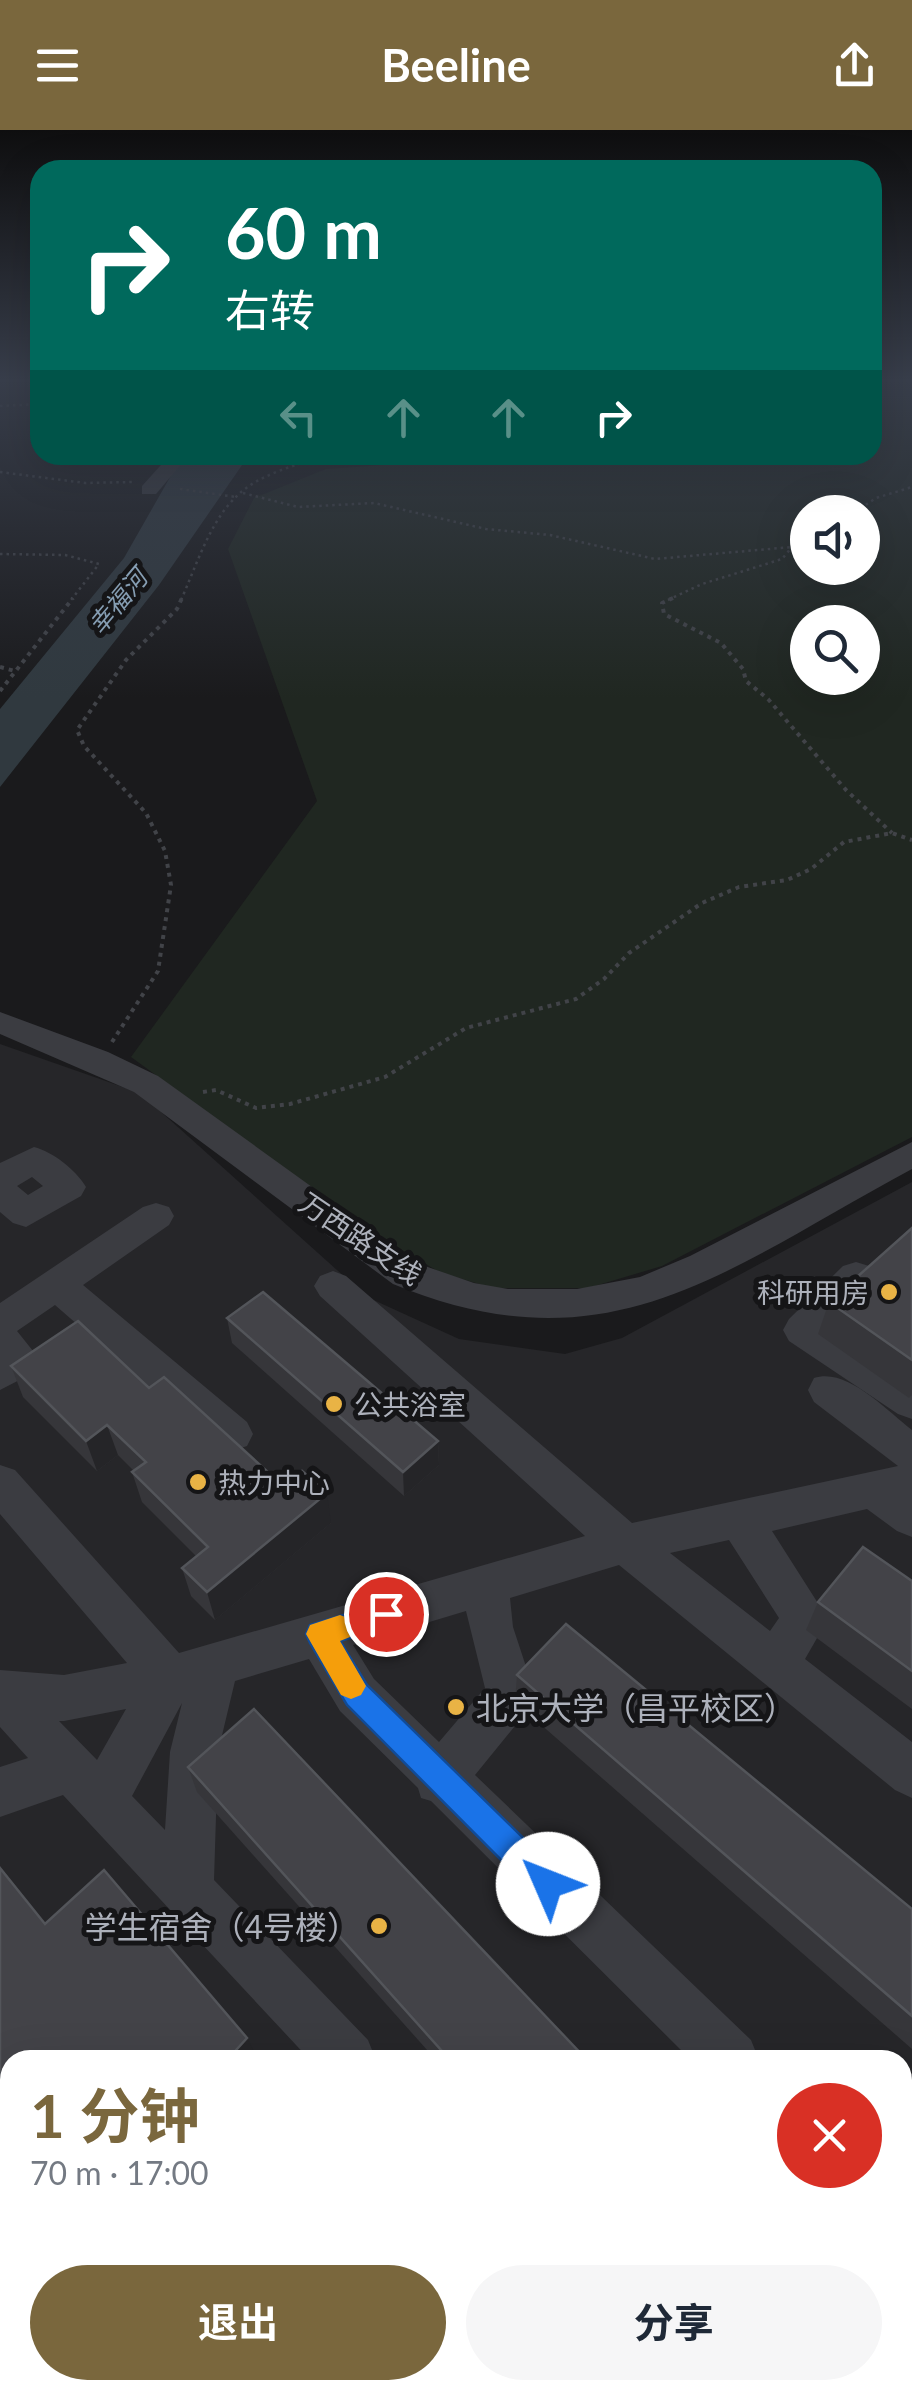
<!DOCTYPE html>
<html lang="zh">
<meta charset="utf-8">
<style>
:root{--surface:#fff;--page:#f6f6f7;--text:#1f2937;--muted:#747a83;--accent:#7a673d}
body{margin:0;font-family:Lato,"Noto Sans SC",sans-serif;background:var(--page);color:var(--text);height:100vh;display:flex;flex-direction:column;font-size:38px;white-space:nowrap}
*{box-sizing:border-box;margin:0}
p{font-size:32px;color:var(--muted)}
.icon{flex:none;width:55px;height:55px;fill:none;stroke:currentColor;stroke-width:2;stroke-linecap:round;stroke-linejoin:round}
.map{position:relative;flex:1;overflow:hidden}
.details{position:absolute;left:0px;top:1920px;width:912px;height:350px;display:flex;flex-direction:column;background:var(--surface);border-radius:30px 30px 0 0;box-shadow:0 10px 40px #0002}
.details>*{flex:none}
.hud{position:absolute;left:30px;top:30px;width:852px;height:305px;border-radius:30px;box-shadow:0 10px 40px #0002;background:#00695c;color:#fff;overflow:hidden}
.tools{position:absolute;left:790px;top:365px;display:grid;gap:20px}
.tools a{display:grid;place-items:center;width:90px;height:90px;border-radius:50%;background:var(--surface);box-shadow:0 10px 40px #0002;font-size:50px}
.pin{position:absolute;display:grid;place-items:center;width:85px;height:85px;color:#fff;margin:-42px;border:5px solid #fff;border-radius:50%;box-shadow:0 2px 10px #0007}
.me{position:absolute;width:110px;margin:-55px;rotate:314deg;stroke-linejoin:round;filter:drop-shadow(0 0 8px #0008)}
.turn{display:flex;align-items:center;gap:35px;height:210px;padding:0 30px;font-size:45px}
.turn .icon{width:130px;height:130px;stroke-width:2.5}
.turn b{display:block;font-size:70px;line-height:85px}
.lanes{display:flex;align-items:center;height:95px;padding:0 30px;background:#0003;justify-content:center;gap:50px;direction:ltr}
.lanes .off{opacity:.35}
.round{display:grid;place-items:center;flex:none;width:105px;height:105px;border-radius:52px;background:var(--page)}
.head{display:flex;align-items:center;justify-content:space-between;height:170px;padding:0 30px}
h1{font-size:60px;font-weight:700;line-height:75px;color:var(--accent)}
.action{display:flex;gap:20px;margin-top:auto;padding:20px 30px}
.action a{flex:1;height:115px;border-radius:60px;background:var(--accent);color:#fff;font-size:40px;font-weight:700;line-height:115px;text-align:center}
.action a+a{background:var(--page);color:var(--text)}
header{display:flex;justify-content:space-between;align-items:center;height:130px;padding:0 30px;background:var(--accent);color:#fff;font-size:45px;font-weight:700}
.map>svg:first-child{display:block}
.built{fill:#262629;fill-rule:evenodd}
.green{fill:#202721;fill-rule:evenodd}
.water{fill:#30393f}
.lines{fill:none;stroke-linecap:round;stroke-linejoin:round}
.path-far1{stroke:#414348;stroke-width:2.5;stroke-dasharray:2.5 4;stroke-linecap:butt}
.path{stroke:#414348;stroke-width:4;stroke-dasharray:4 5;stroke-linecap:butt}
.minor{fill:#3b3c41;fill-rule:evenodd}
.wall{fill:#36363a}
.shaded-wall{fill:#252528}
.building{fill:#434348;stroke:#53555a;stroke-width:2.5}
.route{fill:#1a73e8;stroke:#114b97;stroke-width:2.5}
.slow{fill:#f59e0b}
.poi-dot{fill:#e9b345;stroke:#151517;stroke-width:4}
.labels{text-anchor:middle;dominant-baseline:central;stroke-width:10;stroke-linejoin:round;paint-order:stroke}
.far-water-label{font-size:25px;font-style:italic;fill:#869eb3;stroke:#151517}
.street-label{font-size:28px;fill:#adb1bb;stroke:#151517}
.poi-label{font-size:28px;fill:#adb1bb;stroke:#151517;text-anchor:start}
.near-poi-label{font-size:32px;fill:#adb1bb;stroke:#151517;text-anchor:start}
</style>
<header><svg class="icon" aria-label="menu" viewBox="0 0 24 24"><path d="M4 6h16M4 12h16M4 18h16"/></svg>Beeline<svg class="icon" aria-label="share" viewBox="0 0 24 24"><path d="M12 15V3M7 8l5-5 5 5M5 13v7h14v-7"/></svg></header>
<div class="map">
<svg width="912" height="2270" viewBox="0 0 912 2270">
<rect width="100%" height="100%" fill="#1a1a1c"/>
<path class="built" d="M 0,914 L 140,963 L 367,1167 L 459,1209 L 565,1224 L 622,1208 L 912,1052 L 912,2270 L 0,2270 ZM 10,1930 L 902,1930 L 902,2260 L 10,2260 Z"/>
<path class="green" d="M 879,250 L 912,250 L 912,1007 L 662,1136 L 588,1158 L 493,1158 L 441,1143 L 370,1101 L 131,927 L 317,671 L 228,419 L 254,368 L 326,339 L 487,328 L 872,325 L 873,257 ZM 808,382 L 862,382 L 862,438 L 808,438 ZM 808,492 L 862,492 L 862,548 L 808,548 Z"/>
<polygon class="water" points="189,325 249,325 159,455 0,657 0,579 124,428 173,342"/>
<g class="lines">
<g class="path-far1">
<polyline points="0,276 40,274"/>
<polyline points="0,342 85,353 133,352"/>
<polyline points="180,359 236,367"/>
<polyline points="243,363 298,377 374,373 486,399 550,405 655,429 792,417 808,407"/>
<polyline points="855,382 876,368 912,357"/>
<polyline points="0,424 65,425 99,434 71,470"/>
<path d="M 181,470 C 196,437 210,390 238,365 C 259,344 298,335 325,325"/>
<polyline points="668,470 702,454 782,429 792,417"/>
</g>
<g class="path">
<polyline points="673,468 662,473 664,484 721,513 743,539 746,551 768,569 846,660 892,703"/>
<polyline points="0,537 15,541"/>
<polyline points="0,561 73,468"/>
<polyline points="112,912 158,841 171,755 165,721 146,683 84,616 77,600 126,530 177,479 182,468"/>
<polyline points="203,962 216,960 256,978 290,974 385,947 466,898 576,869 604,849 629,823 702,773 739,757 787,750 811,739 844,712 892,703 912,710"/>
</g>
<g class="minor">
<polygon points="170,325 189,325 156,364 142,364 142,356"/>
<path d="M 0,882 L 108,922 L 158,946 L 419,1134 L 474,1153 L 508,1159 L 577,1159 L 640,1147 L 690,1126 L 912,1012 L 912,1039 C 727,1138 610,1244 393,1154 L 134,962 L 0,904 Z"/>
<path d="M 34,1017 C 53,1022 76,1040 86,1057 L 81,1066 L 26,1097 L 13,1093 L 0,1082 L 0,1033 ZM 32,1047 L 43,1056 L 28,1065 L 17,1056 Z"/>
<polygon points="156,1073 169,1077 174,1086 169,1095 83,1155 247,1292 253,1304 247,1316 232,1321 217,1316 55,1175 17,1201 41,1231 35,1242 0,1260 0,1173 143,1077"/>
<polygon points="856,1132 869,1136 875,1146 830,1197 912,1251 912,1289 898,1284 789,1211 783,1200 789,1189 843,1136"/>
<path d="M 333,1141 L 346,1146 L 632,1393 L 898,1336 L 814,1272 L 808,1260 L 814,1248 C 847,1237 886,1280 912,1300 L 912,1407 L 897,1401 L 867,1379 L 772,1401 L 828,1489 L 805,1529 L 912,1612 L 912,1668 L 895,1660 L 619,1435 L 510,1468 L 513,1497 L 535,1564 L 528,1580 L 475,1645 L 751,1910 L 759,1930 L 691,1930 L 431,1671 L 421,1668 L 418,1658 L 340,1581 L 309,1529 L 235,1551 L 218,1622 L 214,1750 L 368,1910 L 376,1930 L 310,1930 L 63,1665 L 0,1687 L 0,1637 L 28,1628 L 0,1597 L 0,1540 L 64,1545 L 127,1533 L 0,1384 L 0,1335 L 15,1340 L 179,1523 L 585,1406 L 320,1166 L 314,1156 L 320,1146 ZM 729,1410 L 779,1488 L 770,1501 L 670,1423 ZM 466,1481 L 485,1558 L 439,1612 L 374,1549 L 353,1515 ZM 182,1573 L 170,1622 L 165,1700 L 132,1666 ZM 126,1579 L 97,1630 L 59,1591 L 64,1591 Z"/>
<polygon points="902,1940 912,1944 912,2003 902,1999"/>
<polygon points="912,2109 912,2171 902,2174 902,2113"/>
<polygon points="191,2260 258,2260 262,2270 195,2270"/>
<polygon points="334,2260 398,2260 395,2270 331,2270"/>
<polygon points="580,2260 664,2260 660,2270 576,2270"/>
</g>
</g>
<g class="wall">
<polygon points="912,1098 912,1265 909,1268 818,1204 829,1172"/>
<polygon points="227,1188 438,1311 439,1335 404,1366 232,1213"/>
<polygon points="11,1236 149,1258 283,1356 331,1393 215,1490 191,1466 182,1438 196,1426 142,1372 132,1342 134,1341 118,1325 97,1341 23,1267"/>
<polygon points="912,1451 912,1579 806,1500 818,1472"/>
<polygon points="517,1545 912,1779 912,1919 515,1572"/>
<polygon points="188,1637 587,1930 436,1930 197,1662"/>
</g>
<g class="shaded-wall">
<polygon points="107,1295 118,1325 97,1341 86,1311"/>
<polygon points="438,1311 439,1335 404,1366 403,1342"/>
<polygon points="327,1363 331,1393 215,1490 207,1462"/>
<polygon points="247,1908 256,1925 251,1930 227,1930"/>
<polygon points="10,2162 10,2190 0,2201 0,2173"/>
</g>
<g class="building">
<polygon points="912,1098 912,1230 829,1172"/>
<polygon points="263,1162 438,1311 403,1342 227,1188"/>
<polygon points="78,1191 149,1258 164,1247 283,1356 302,1341 327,1363 207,1462 182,1438 208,1417 132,1342 146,1332 107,1295 86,1311 11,1236"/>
<polygon points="863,1417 912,1451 912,1541 818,1472"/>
<polygon points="566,1494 912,1779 912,1886 517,1545"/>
<polygon points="254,1579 587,1930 450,1930 188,1637"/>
<polygon points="0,1738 45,1794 104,1740 247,1908 227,1930 10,1930 10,2162 0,2173"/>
</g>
<linearGradient id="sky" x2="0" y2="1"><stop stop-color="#0e0e0f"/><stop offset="0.44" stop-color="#383e4b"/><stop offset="1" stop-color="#383e4b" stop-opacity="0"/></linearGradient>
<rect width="912" height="568" fill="url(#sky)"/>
<polygon class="route" points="386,1472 396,1475 400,1484 396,1494 340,1511 367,1555 559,1743 564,1754 559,1766 548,1770 537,1766 347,1575 310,1513 306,1504 310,1495"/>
<polygon class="slow" points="340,1485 350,1489 354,1498 350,1507 340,1511 366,1556 361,1565 351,1569 341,1565 306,1504 310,1495"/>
<g class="poi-dot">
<circle cx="889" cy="1162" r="10"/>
<circle cx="334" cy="1274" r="10"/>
<circle cx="198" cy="1352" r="10"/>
<circle cx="456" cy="1577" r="10"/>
<circle cx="379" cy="1796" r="10"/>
</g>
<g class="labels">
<g class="far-water-label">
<text transform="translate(117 471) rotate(-50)">幸福河</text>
</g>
<g class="street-label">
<text transform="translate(361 1108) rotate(34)">万西路支线</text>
</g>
<g class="poi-label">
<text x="869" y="1162" text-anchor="end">科研用房</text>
<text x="354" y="1274">公共浴室</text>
<text x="218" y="1352">热力中心</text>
</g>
<g class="near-poi-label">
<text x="476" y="1577">北京大学（昌平校区）</text>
<text x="359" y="1796" text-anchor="end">学生宿舍（4号楼）</text>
</g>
</g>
</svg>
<div class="tools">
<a><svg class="icon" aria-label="sound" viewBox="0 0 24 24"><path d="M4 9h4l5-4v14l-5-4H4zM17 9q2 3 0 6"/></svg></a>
<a><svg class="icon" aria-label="search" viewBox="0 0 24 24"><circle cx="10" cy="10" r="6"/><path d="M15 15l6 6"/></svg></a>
</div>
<div class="pin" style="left:386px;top:1484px;background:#d93025"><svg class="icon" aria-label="arrive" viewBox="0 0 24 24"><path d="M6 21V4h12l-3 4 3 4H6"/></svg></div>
<svg class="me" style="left:548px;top:1754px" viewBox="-20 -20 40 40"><circle r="19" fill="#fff"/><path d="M0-13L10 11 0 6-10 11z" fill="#1a73e8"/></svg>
<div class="hud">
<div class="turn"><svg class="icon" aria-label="right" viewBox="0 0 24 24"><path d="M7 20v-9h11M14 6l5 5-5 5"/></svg><div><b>60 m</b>右转</div></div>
<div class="lanes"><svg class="icon off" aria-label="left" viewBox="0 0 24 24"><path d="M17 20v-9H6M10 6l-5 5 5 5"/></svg><svg class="icon off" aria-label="ahead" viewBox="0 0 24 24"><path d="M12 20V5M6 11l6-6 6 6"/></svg><svg class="icon off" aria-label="ahead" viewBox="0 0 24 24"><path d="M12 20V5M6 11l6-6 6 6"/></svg><svg class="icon" aria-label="right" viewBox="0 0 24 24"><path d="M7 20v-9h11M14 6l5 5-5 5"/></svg></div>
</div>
<section class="details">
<div class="head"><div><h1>1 分钟</h1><p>70 m · 17:00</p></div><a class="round" style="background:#d93025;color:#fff"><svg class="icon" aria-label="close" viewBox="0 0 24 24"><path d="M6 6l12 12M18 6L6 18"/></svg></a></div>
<div class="action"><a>退出</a><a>分享</a></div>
</section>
</div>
